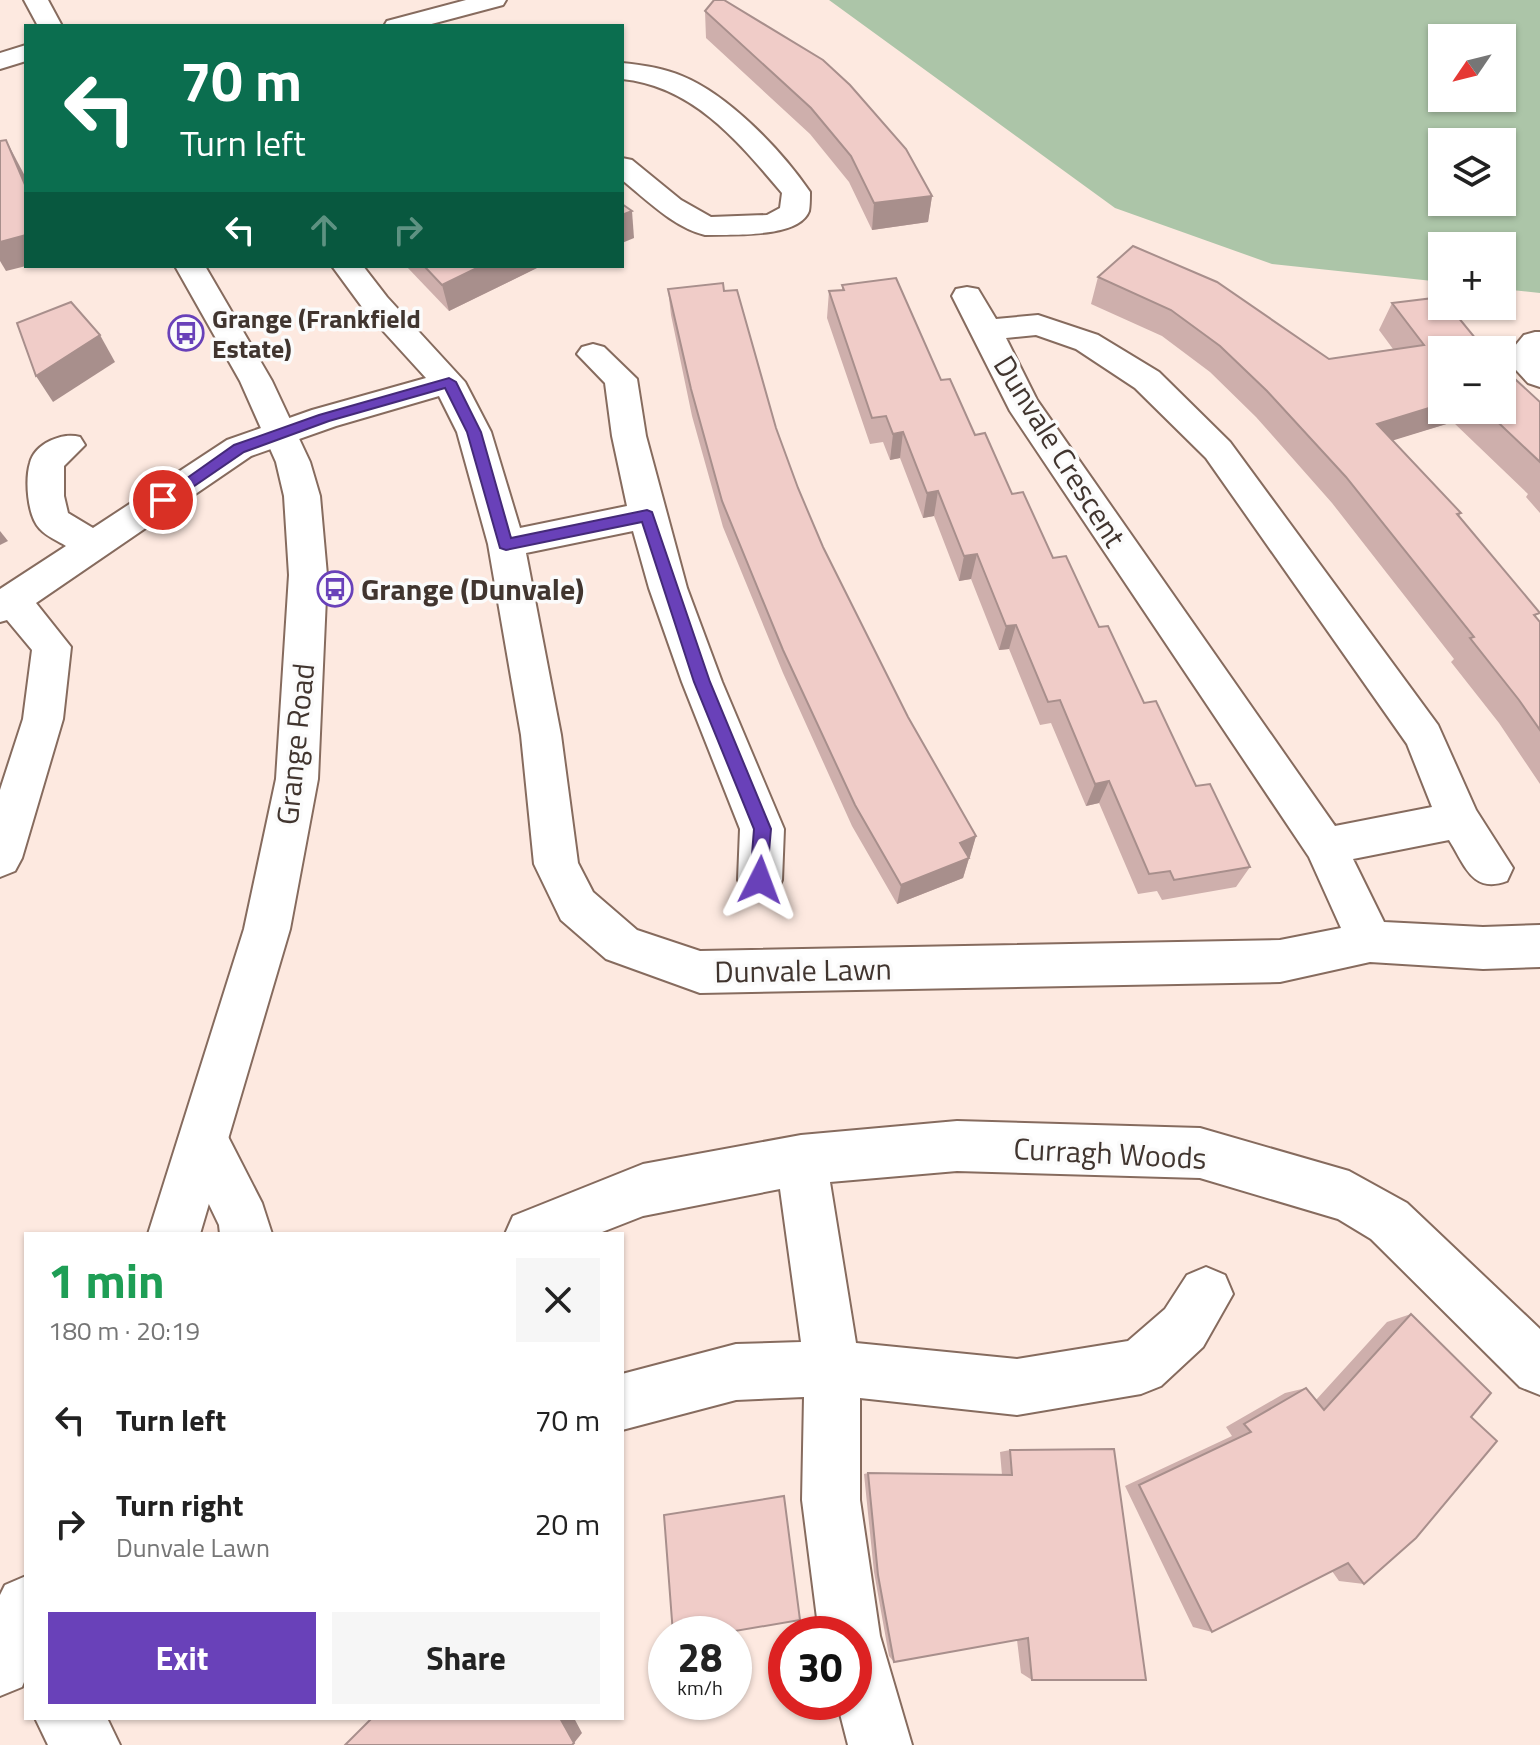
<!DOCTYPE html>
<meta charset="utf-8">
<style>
:root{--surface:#fff;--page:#f6f6f6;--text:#222;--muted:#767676;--accent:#6941b9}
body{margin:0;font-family:"Titillium Web",sans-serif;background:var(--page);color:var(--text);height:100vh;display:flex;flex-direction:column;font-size:30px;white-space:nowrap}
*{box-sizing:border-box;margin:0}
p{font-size:26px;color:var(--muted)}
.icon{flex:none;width:44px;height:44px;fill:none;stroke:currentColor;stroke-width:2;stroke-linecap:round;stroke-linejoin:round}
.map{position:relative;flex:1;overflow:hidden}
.sheet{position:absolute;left:24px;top:1232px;width:600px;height:488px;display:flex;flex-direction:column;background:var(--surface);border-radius:0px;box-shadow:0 2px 6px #0004}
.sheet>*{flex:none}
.banner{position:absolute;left:24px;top:24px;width:600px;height:244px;border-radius:0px;box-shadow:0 2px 6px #0004;background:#0b6e4f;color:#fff;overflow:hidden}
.needle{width:52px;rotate:235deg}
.controls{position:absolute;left:1428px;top:24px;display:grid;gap:16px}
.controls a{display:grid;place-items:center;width:88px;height:88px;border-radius:0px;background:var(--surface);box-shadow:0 2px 6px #0004;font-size:40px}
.speed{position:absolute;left:648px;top:1616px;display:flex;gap:16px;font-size:40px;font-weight:700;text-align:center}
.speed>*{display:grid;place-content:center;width:104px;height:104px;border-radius:50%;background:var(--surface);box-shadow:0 2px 6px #0004;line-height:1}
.speed small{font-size:20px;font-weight:400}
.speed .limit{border:12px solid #d22;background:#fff;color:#111}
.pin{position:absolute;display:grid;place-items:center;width:68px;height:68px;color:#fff;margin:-34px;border:4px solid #fff;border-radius:50%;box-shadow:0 2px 8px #0007}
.me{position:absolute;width:88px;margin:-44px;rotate:3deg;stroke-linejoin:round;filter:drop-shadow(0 0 6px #0008)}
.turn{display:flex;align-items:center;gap:28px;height:168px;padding:0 24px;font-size:36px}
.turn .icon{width:104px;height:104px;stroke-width:2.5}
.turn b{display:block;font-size:56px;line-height:68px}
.lanes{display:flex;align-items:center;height:76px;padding:0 24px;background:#0003;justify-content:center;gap:40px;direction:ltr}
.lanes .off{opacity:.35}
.round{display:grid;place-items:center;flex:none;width:84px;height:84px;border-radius:0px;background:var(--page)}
.head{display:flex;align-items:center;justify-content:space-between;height:136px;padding:0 24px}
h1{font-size:48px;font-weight:700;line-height:60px;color:#1e9e55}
.button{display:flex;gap:16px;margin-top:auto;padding:16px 24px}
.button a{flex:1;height:92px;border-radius:0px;background:var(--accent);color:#fff;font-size:32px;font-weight:700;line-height:92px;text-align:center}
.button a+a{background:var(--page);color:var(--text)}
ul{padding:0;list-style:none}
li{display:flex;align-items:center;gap:24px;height:104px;padding:0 24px}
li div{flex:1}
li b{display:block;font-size:30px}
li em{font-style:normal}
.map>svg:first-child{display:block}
.green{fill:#acc5a8;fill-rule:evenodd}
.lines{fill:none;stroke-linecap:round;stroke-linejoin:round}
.street-casing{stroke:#866b5e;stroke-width:4}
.secondary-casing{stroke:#866b5e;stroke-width:4}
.street{fill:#fff;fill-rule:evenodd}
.secondary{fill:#fff;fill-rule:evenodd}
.wall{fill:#ceafac}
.shaded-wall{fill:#a88f8c}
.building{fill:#f0ccc8;stroke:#a88f8c;stroke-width:2}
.route{fill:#6941b9;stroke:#442a78;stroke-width:2}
.labels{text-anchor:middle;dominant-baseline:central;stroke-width:7;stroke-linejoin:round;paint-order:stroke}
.far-poi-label{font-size:26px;font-weight:bold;fill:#41352f;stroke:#fbfbfb;text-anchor:start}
.street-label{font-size:30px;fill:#41352f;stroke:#fbfbfb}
.poi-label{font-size:30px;font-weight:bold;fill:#41352f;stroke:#fbfbfb;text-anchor:start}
</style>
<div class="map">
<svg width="1540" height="1745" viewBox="0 0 1540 1745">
<rect width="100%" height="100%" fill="#fde9e0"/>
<path class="green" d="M 829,0 L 1540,0 L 1540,293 L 1502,289 L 1502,246 L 1442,246 L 1442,282 L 1272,264 L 1115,208 ZM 1442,38 L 1502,38 L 1502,98 L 1442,98 ZM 1442,142 L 1502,142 L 1502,202 L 1442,202 Z"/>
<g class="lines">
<defs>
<g id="street">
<polygon points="466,0 506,0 503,5 424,26 384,26 387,21"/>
<polygon points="26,45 26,61 0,69 0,53"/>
<path d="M 622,63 C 643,65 663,68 682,76 C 729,95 782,151 810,192 C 810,198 810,206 809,211 C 799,239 728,234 705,235 C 673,227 647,200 622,180 L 622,158 L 632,160 L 681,200 L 711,217 L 767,215 L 780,208 L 782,193 C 738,141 693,86 622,79 Z"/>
<path d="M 332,266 L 363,266 L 387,297 L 465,382 L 491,432 L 520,528 L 627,506 L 612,436 L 605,383 L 577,354 L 582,347 L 593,344 L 604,347 L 637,379 L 646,436 L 687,588 L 722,682 L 784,829 L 782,880 L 776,894 L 760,899 L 744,894 L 738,880 L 740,829 L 682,682 L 649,588 L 633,531 L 526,553 L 561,735 L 578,863 L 593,892 L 637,930 L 700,951 L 1280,940 L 1341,928 L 1309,857 L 1010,411 L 952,296 L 956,289 L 967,287 L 978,289 L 996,319 L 1038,315 L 1098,335 L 1159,372 L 1230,442 L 1438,725 L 1476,810 L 1513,868 L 1507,881 C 1472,894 1465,865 1449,840 L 1353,859 L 1384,922 L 1483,927 L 1540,925 L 1540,967 L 1483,969 L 1370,962 L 1280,982 L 700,993 L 606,959 L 561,920 L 534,864 L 521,735 L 488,544 L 457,432 L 439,396 L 336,426 L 251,456 L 36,603 L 71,647 L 63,719 L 22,858 L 15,871 L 0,877 L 0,790 L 23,719 L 32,650 L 7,620 L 0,622 L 0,589 L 66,546 C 58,541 46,536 40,529 C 27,516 25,479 30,463 C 35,443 63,432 80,437 L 85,445 L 64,466 L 64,496 L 68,513 L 93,528 L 227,440 L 312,410 L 426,378 L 365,311 ZM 1036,335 L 1076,349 L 1135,388 L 1206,458 L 1407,744 L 1432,807 L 1335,826 L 1037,400 L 1006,338 Z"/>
<polygon points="1535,332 1540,332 1540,387 1528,383 1505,358 1524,335"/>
<polygon points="203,1115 221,1123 262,1203 272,1234 220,1234 219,1225 178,1140 185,1123"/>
<polygon points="957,1121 1200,1128 1349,1171 1407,1203 1540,1329 1540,1395 1520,1387 1371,1239 1338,1219 1200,1178 957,1171 830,1182 856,1343 1017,1359 1128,1341 1165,1309 1187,1275 1206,1267 1225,1275 1233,1294 1203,1347 1161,1386 1141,1394 1017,1415 860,1398 860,1500 880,1636 912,1745 848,1745 837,1702 854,1702 854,1634 819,1634 802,1500 804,1397 736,1400 622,1430 622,1374 736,1344 801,1342 780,1189 643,1216 597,1234 505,1234 513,1216 643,1164 801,1135"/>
</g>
<g id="secondary">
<polygon points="24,0 48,0 62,26 38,26"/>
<polygon points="175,266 205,266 272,381 310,462 320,496 327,575 318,779 290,929 200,1234 148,1234 244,929 276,779 289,575 284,496 276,462 240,381"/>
<polygon points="26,1576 26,1677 22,1687 0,1696 0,1595 5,1585"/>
<polygon points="35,1718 107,1718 120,1745 48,1745"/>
</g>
</defs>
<use href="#street" class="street-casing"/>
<use href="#secondary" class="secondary-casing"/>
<use href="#street" class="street"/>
<use href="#secondary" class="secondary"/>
</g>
<g class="wall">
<polygon points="705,11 932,196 928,222 872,230 849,182 810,134 706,38"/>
<polygon points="406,266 541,266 449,311"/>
<polygon points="1098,277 1329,359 1393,349 1379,330 1392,303 1442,297 1442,410 1502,410 1540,402 1540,513 1526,497 1528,494 1453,422 1392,440 1461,513 1459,516 1540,622 1540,784 1499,723 1451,662 1454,659 1332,503 1256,417 1210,372 1162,336 1091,304"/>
<polygon points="842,285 941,380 1053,558 1099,627 1144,703 1196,786 1250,867 1236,887 1162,900 1157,891 1138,894 1099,803 1086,806 1051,723 1040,725 1009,649 999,650 971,579 959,581 934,516 923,518 900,458 890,460 883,442 870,444 827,318 829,291 842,290"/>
<polygon points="668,289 724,291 798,488 823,547 908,717 976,836 963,878 897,904 852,826 783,673 723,527 692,416 671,315"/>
<polygon points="1411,1314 1471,1417 1364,1584 1339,1581 1332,1571 1212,1632 1193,1627 1125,1486 1232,1436 1226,1427 1285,1393 1306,1388 1316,1400 1387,1322"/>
<polygon points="1010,1450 1032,1680 1021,1673 1017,1640 894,1662 889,1656 874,1572 864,1474 868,1473 1002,1475 1000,1452"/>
</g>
<g class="shaded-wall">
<polygon points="6,140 26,178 26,187"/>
<polygon points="932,196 928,222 872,230 874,203"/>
<polygon points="632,211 634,238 622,243 622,215"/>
<polygon points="26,235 26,266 6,271 0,261 0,242"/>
<polygon points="481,266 541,266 449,311 442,285"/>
<polygon points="100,335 115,362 53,402 36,376"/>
<polygon points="1442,404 1442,410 1461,410 1453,422 1362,450 1377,424"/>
<polygon points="903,432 900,458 890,460 893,434"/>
<polygon points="938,491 934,516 923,518 927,493"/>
<polygon points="0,531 8,541 0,545"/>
<polygon points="977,554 971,579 959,581 964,556"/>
<polygon points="1016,625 1009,649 999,650 1006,626"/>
<polygon points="1109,781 1099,803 1086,806 1095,784"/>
<polygon points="976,836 970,857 954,863 960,843"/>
<polygon points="969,858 963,878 897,904 901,885"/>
<polygon points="560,1718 574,1718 582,1733 574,1743"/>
</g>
<g class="building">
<polygon points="714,0 724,0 823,60 850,85 906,149 932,196 874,203 851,156 811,108 705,11"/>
<polygon points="0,140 0,141 6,140 26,187 26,235 0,242"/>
<polygon points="622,204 632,211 622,215"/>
<polygon points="1133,246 1217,282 1329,359 1424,345 1392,303 1442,297 1442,306 1449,306 1485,350 1442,350 1442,404 1377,424 1461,513 1457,514 1540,613 1534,615 1540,622 1540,730 1519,700 1470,638 1474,637 1346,477 1267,391 1220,346 1171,310 1098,277"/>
<polygon points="424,266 481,266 442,285"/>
<polygon points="896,278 941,380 950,379 975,435 985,433 1012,494 1023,492 1053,558 1066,556 1099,627 1108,626 1144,703 1156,701 1196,786 1210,784 1250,867 1174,880 1170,871 1149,874 1109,781 1095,784 1060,700 1048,702 1016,625 1006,626 977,554 964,556 938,491 927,493 903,432 893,434 886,416 872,418 829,291 844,290 842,285"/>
<polygon points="723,283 724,291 737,290 776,428 798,488 823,547 908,717 976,836 960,843 969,858 901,885 855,805 783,650 722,501 691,389 668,289"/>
<polygon points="71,302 100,335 36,376 17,323"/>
<polygon points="1502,367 1540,402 1540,462 1485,410 1502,410"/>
<polygon points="1411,1314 1491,1393 1471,1417 1497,1441 1416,1538 1364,1584 1348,1563 1212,1632 1139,1485 1251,1432 1244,1424 1306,1388 1324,1410"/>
<polygon points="1114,1449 1146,1680 1032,1680 1028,1638 894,1662 878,1575 868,1473 1012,1475 1010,1450"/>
<polygon points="784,1496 800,1620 723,1633 723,1634 673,1634 664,1515"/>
<polygon points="372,1718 560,1718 574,1743 572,1745 345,1745"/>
</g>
<polygon class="route" points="449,378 456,382 481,432 511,538 647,510 652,512 710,682 771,829 766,886 753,886 750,880 754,829 694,682 642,522 506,550 500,548 467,432 445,388 329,421 244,452 168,504 158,504 156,500 234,445 319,415"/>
<defs>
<symbol id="bus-ring" viewBox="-11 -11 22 22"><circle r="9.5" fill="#fbfbfb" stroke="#6941b9" stroke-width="1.5"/><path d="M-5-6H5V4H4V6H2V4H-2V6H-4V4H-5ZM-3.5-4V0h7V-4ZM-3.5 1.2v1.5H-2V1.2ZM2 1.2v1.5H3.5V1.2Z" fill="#6941b9"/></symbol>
</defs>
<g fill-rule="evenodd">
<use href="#bus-ring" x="166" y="313" width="40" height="40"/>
<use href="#bus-ring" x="315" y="569" width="40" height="40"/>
</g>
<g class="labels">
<g class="far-poi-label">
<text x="212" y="318">Grange (Frankfield<tspan x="212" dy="30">Estate)</tspan></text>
</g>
<g class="street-label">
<text transform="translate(1060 451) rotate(58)">Dunvale Crescent</text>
<text transform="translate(295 744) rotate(-84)">Grange Road</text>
<text transform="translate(803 970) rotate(-1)">Dunvale Lawn</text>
<text transform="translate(1110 1153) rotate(3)">Curragh Woods</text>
</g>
<g class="poi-label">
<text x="361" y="589">Grange (Dunvale)</text>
</g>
</g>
</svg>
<div class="controls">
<a><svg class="needle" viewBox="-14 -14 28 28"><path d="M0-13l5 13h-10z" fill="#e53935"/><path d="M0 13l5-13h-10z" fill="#767676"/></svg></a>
<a><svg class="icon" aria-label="layers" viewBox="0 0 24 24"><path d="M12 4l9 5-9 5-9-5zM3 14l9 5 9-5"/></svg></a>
<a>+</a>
<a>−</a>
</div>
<div class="speed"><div>28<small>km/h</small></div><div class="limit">30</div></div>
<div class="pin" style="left:163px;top:500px;background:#d93025"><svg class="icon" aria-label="arrive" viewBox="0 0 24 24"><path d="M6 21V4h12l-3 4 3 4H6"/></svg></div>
<svg class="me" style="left:760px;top:880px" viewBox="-20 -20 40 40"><path d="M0-17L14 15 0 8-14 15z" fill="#6941b9" stroke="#fff" stroke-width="4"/></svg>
<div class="banner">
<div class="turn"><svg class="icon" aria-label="left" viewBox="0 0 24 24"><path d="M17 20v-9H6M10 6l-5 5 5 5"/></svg><div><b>70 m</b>Turn left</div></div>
<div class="lanes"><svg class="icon" aria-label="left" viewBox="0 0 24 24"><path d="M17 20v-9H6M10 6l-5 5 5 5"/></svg><svg class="icon off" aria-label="ahead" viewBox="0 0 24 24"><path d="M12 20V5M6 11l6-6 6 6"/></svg><svg class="icon off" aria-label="right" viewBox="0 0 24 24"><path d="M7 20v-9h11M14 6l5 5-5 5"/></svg></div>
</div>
<section class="sheet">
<div class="head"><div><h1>1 min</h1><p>180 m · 20:19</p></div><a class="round"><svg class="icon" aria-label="close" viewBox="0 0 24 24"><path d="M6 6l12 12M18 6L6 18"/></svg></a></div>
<ul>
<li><svg class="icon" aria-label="left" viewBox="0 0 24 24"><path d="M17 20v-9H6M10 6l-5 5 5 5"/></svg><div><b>Turn left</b></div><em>70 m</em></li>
<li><svg class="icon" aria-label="right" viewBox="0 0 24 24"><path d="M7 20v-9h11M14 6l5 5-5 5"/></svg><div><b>Turn right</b><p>Dunvale Lawn</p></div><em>20 m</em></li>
</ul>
<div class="button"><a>Exit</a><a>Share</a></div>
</section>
</div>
